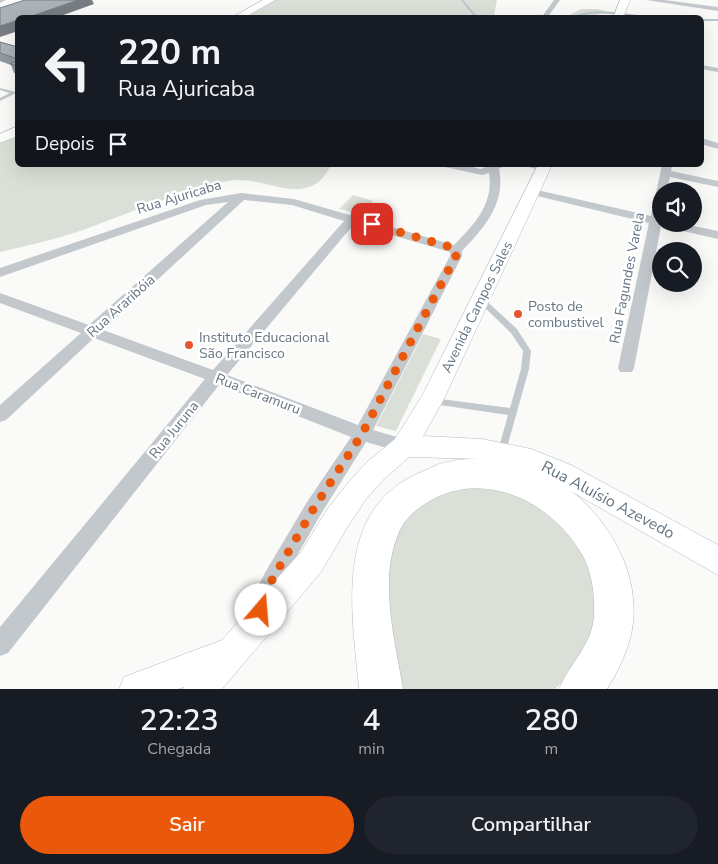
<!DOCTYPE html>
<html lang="pt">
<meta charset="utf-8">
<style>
:root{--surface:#171b24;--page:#20242c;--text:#f1f3f6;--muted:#9ea1a6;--accent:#ea580c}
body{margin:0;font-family:"Nunito Sans",sans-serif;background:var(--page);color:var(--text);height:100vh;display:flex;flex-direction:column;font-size:19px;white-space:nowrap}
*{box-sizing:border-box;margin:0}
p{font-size:16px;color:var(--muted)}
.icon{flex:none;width:28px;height:28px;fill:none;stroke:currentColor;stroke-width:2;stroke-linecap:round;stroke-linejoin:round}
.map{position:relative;height:689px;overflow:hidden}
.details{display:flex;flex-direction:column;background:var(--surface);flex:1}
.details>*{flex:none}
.banner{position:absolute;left:15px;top:15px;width:689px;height:152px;border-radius:8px;box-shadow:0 5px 20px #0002;background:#171b24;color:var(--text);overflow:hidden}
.fabs{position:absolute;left:652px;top:182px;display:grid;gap:10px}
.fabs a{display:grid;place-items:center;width:50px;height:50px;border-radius:50%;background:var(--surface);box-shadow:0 5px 20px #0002;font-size:25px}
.pin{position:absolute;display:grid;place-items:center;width:42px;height:42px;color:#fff;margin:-21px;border-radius:10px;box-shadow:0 2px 8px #0006}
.me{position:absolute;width:55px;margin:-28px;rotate:18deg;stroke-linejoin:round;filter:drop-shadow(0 0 4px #0008)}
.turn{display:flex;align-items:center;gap:18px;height:105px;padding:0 20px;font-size:22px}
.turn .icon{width:65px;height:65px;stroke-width:2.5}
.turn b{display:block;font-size:35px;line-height:42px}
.then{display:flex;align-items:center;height:48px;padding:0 20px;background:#0003;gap:10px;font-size:19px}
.eta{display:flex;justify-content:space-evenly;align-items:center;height:85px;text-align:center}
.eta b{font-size:30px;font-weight:600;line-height:35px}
.primary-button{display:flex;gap:10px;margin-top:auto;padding:10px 20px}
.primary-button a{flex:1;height:58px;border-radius:30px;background:var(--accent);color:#fff;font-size:20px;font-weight:600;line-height:58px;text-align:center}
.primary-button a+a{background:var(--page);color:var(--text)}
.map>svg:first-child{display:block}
.green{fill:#dadfd7}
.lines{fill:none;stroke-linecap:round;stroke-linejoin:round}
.stream{stroke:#bbc7cb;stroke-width:2}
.secondary-casing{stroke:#b3babf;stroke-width:1}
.highway-casing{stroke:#b4b9bd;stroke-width:1}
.lane{fill:#c3c8cc;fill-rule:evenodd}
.street{fill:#c3c8cc;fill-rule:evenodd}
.secondary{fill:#fff;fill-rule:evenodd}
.highway{fill:#fff;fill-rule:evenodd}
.wall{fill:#929a9f}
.shaded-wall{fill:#777d82}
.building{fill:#aab3b9;stroke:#777d82}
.route{stroke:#ea580c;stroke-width:9;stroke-dasharray:0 16.2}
.poi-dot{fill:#e4572e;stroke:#fff;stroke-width:2}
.labels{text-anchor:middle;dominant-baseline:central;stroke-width:5;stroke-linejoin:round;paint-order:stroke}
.street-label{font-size:14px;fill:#657683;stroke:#fff}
.poi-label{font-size:14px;fill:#657683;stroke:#fff;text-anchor:start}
.near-street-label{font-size:16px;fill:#657683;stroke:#fff}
</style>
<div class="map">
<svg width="718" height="689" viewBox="0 0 718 689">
<rect width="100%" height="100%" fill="#fafaf8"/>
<g class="green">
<polygon points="275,0 497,0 494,15 497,17 241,18"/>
<polygon points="581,9 598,9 608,12 588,17 566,17"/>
<path d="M 17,134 L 18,165 L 331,165 C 309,210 270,178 236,180 C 222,181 208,186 195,190 C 155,201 117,218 77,232 C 52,240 26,246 0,252 L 0,143 Z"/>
<polygon points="353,195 373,201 362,214 339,209"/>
<polygon points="423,334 441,339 396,431 376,426"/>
<polygon points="450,487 510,488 577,535 599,593 593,637 564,681 555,689 397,689 386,616 386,561 405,517"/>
</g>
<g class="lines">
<g class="stream">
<polyline points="462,0 477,18"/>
<path d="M 572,18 C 596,7 626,15 652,18"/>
<polyline points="701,20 718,20"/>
</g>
<defs>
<g id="secondary">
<polygon points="263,0 275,0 244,18 231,18"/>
<polygon points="620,0 630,0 623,18 613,18"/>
<polygon points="18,126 18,136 0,143 0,134"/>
<polygon points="538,165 552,165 443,401 423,436 482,439 531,449 571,465 718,545 718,575 553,481 519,467 482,459 409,457 384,479 366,499 348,526 321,572 222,689 183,689 184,687 178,689 119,689 124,677 222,640 301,552 328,508 348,483 366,463 395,439 422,396"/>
</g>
<path id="highway" d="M 482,458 C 509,463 537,469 561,484 C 605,512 639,569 633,622 C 631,645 619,670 607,689 L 559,689 C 570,663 593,644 594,615 C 595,596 592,573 583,556 C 555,506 492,471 437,497 C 422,504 405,517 399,532 C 378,580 395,640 403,689 L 359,689 C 352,613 333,510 419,473 C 429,469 438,463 448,462 C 459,459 471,459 482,458 Z"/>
</defs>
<use href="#secondary" class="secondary-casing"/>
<use href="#highway" class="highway-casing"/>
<g class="lane">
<polygon points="0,88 16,92 16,93 0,101 0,98 10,93 0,90"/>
<polygon points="479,298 483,298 517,329 531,351 529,369 506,451 505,454 502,455 499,454 498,451 508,415 433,404 430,403 429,401 430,399 433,398 510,408 521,369 523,351 511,333 479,302 478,300"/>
</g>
<g class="street">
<polygon points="0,0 6,0 0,3"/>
<polygon points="554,0 560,0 547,18 541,18"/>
<polygon points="646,0 664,0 718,7 718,11"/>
<polygon points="701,65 718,68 718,72 701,69"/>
<polygon points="701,138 718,143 718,149 701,144"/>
<path d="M 444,165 L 464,165 L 481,169 L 490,165 L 504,165 L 499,169 C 506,203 485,227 462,251 L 462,256 L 373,430 L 410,441 L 413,446 L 410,451 L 404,453 L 366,442 L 321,514 L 280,585 L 269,617 L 261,620 L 253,617 L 250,609 L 252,598 L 266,571 L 307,502 L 351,437 L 219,385 L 8,653 L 0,656 L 0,627 L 205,379 L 94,338 L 6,420 L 0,422 L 0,405 L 81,333 L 0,303 L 0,293 L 89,325 L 228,202 L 206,205 L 0,277 L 0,268 L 200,200 L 241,193 L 294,199 L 454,245 C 474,225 494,204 489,173 L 482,175 L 445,167 ZM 244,200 L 292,205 L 344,221 L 213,370 L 103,330 ZM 354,224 L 450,252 L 450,256 L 358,425 L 227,375 Z"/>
<polygon points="524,165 541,165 549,169 544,172"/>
<polygon points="662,165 672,165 671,171 718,181 718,187 670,177 667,191 661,191 661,224 684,224 718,231 718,239 661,226 634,368 632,372 620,372 618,368 649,223 529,194 527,192 533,189 651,216"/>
</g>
<use href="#secondary" class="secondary"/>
<use href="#highway" class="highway"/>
</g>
<polygon class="wall" points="0,42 18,47 18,74 14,73 11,65 0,61"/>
<g class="shaded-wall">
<polygon points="78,0 92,0 94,4 55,18 26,18"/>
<polygon points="18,20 18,31 0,37 0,26"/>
</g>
<g class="building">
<polygon points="25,0 78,0 26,18 18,18 18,20 0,26 0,8"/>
<polygon points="0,42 18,47 18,59 0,53"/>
<polygon points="18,61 18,66 10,64"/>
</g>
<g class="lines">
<polyline class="route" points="261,610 263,598 273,578 314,508 362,434 457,254 456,250 447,246 372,224"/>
</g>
<g class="poi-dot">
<circle cx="518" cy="314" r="5"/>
<circle cx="189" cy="345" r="5"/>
</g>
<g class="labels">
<g class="street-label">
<text transform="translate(179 197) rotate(-17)">Rua Ajuricaba</text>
<text transform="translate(627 278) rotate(-79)">Rua Fagundes Varela</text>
<text transform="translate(121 306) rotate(-42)">Rua Araribóia</text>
<text transform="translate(477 307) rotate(-64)">Avenida Campos Sales</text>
<text transform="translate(258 394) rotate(21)">Rua Caramuru</text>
<text transform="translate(174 430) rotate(-51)">Rua Juruna</text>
</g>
<g class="poi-label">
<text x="528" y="306">Posto de<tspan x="528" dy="16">combustivel</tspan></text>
<text x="199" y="337">Instituto Educacional<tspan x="199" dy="16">São Francisco</tspan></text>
</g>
<g class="near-street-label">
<text transform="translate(608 500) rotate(28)">Rua Aluísio Azevedo</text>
</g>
</g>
</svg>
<div class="fabs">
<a><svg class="icon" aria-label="sound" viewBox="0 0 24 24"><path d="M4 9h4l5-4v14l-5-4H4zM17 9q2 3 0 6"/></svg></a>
<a><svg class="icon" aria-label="search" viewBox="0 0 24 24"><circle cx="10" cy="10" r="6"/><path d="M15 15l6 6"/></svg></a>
</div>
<div class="pin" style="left:372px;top:224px;background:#d93025"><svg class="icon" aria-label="arrive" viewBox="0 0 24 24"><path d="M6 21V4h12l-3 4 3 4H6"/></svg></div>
<svg class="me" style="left:261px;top:610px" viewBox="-20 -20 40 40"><circle r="19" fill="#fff"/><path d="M0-13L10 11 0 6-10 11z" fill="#ea580c"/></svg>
<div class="banner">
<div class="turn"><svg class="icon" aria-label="left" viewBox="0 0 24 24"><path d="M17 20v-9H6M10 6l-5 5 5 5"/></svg><div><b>220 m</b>Rua Ajuricaba</div></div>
<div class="then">Depois<svg class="icon" aria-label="arrive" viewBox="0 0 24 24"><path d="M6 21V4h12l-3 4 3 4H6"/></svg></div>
</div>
</div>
<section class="details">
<div class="eta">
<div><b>22:23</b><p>Chegada</p></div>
<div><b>4</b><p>min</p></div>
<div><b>280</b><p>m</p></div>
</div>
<div class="primary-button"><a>Sair</a><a>Compartilhar</a></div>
</section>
